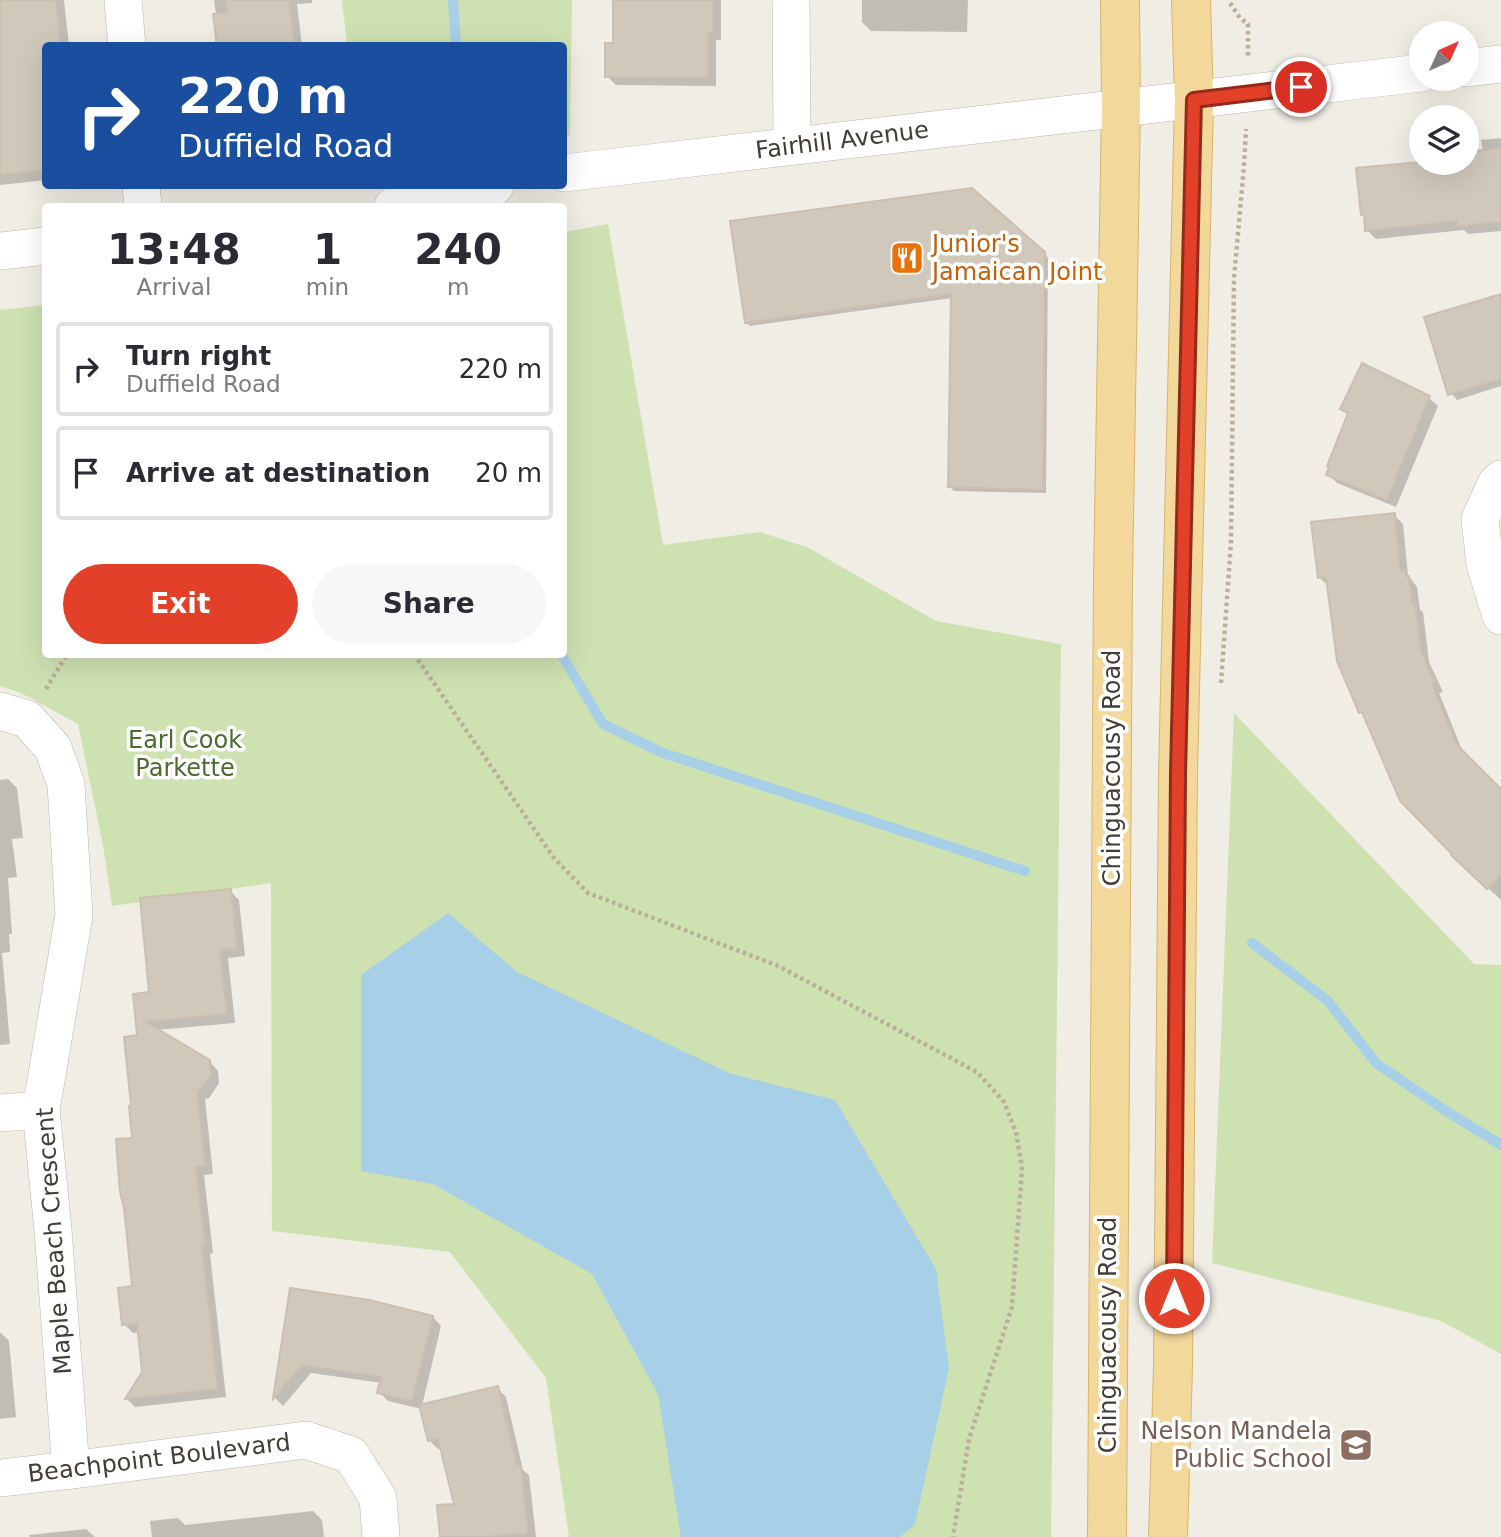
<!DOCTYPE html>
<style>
:root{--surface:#fff;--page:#f7f7f7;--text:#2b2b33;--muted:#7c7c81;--line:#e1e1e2;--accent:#e34029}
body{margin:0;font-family:"DejaVu Sans",sans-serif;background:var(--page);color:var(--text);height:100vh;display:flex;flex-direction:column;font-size:26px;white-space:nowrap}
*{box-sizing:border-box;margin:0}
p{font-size:23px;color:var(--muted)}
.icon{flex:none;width:38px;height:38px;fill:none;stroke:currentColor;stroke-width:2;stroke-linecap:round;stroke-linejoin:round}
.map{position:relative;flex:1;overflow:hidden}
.side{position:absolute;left:42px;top:203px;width:525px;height:455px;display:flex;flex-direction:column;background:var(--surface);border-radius:7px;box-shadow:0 7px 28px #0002}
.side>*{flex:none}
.hud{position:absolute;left:42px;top:42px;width:525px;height:147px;border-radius:7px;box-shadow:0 7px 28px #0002;background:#1a4fa0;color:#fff;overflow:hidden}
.needle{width:46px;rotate:45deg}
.controls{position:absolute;left:1409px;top:21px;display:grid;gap:14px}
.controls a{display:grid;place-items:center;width:70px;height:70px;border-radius:50%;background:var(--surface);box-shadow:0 7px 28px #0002;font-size:35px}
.pin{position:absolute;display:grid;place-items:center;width:60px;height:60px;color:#fff;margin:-30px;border:4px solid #fff;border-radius:50%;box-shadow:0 2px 7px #0007}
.me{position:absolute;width:77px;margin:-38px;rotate:0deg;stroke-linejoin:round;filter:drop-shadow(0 0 5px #0008)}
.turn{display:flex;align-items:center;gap:24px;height:147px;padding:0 21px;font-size:32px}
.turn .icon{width:91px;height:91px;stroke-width:2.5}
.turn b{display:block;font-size:49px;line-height:60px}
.eta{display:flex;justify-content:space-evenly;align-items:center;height:119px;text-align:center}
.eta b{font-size:42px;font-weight:600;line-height:49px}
.button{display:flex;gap:14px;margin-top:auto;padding:14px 21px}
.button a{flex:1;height:80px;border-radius:42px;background:var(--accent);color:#fff;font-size:28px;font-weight:600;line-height:80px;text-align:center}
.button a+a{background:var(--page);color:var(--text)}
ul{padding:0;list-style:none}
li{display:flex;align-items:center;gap:21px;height:94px;margin:0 14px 10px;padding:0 7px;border:4px solid var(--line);border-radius:7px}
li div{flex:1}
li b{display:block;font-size:26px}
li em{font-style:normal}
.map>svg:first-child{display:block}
.green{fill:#cde1b1}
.water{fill:#a7cfe8}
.shadow{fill:#0003}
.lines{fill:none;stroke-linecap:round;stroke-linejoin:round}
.stream{stroke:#a7cfe8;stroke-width:10}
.building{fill:#d1c8bc;stroke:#cbbfb0;stroke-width:2}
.minor-casing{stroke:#beb7ac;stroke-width:38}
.major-casing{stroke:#d6b46d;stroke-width:40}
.path{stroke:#bbaf9b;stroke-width:4.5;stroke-dasharray:3.5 3.5;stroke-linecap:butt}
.minor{stroke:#fff;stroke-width:37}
.major{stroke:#f3d89b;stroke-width:38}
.route-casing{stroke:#942a1b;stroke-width:18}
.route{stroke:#e34029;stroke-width:12}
.labels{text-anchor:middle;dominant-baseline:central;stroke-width:7;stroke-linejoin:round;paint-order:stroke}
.street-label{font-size:24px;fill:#423d35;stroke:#fff}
.food-label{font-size:24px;fill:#c56008;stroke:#fff;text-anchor:start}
.park-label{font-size:24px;fill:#486d2f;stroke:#fff}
.education-label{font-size:24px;fill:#785e54;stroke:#fff;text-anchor:end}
</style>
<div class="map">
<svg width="1501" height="1537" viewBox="0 0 1501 1537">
<rect width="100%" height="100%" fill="#f0ede5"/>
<g class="green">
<polygon points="342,0 572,0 570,135 564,137 564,46 347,45"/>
<polygon points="608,224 663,545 760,532 807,547 936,621 1061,644 1051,1537 569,1537 546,1378 450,1252 272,1231 271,883 112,906 103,845 78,724 21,693 0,686 0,310 45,305 46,654 564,654 564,232"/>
<polygon points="1234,713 1474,964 1501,965 1501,1354 1441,1321 1212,1263"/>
</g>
<polygon class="water" points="448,913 517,972 729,1073 835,1100 936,1269 949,1368 915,1524 900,1537 681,1537 658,1394 592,1274 433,1184 361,1171 361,975"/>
<g class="shadow">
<polygon points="0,0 64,0 69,46 46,46 46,180 0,185"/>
<polygon points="214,0 312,0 312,3 297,4 302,46 216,46 213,16 216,15"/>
<polygon points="615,0 721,0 721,40 716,40 716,86 616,85 607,76 614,45"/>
<polygon points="862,0 968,0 967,32 871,31 862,22"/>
<polygon points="1501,138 1501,231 1468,234 1464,230 1376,239 1367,230 1366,217 1362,214 1431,163 1466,163 1483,152 1481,140"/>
<polygon points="1044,253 1048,258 1046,493 954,491 950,487 952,298 750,326 746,322"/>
<polygon points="1501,297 1501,386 1457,400 1449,391"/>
<polygon points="1429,398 1438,406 1396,507 1337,483 1328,474 1349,416 1342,409"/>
<polygon points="1394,515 1403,524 1408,575 1417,587 1420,610 1423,612 1429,662 1443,692 1439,693 1464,755 1501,795 1501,900 1462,864 1366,717 1361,712 1328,586 1319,577"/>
<polygon points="8,779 17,788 23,838 12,839 17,877 8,878 12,934 9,934 10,952 2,953 10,1044 0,1045 0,780"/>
<polygon points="230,891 239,900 245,956 228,958 235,1023 156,1030 209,1061 218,1071 219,1083 209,1098 205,1099 213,1174 204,1175 213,1253 210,1254 226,1397 135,1407 127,1399 144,1373 140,1332 133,1333 124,1324 134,1288 134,1139 139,1037 151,994"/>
<polygon points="291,1290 433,1317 441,1326 422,1406 497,1388 506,1397 523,1470 529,1475 536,1537 442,1537 457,1505 442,1448 438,1449 429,1440 422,1409 388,1401 379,1392 382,1383 311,1373 283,1406 275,1398"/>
<polygon points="0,1332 9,1341 16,1417 0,1419"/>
<polygon points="313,1511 322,1520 324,1537 152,1537 150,1521 178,1518 185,1525"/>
<polygon points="86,1529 95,1537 30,1537 29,1535"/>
</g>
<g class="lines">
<g class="stream">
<polyline points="453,0 456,46"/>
<polyline points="561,654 603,724 663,753 1025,871"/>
<polyline points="1252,943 1328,1001 1376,1063 1443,1109 1501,1145"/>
</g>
</g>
<g class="building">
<polygon points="0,0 56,0 60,46 46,46 46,170 0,175"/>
<polygon points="226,0 289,0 295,46 217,46 213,14 227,12"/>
<polygon points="613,0 713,0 713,32 708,32 708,78 605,77 605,43 613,43"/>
<polygon points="1501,148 1501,222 1457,226 1457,221 1365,231 1364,214 1361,215 1356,168 1421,162 1466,163 1466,152"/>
<polygon points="972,188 1045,252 1043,490 948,487 951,294 745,323 730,221"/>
<polygon points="1501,294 1501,379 1448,395 1424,317"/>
<polygon points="1362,363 1430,396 1387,500 1326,475 1329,467 1327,466 1348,413 1340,409"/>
<polygon points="1395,513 1400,570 1405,570 1406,577 1409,576 1412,602 1415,602 1421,651 1435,683 1432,684 1456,744 1501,789 1501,875 1487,889 1451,855 1452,854 1400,801 1362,712 1359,713 1337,661 1326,577 1318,578 1311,522"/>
<polygon points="231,889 237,948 220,950 227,1014 146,1022 210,1060 211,1074 200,1090 197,1090 205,1166 196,1167 205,1245 202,1245 218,1389 125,1399 142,1372 137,1323 122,1325 118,1288 132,1286 124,1208 120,1192 116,1139 132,1138 129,1106 131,1105 124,1037 137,1035 133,994 149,992 140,898"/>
<polygon points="290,1288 369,1300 433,1316 412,1401 377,1393 381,1377 302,1365 273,1399"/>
<polygon points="498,1386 517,1465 521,1465 528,1533 484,1537 440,1537 437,1505 454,1504 438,1439 428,1441 419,1405"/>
</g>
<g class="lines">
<defs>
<g id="minor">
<polyline points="123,0 127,46"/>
<polyline points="791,0 792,146"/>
<polyline points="1466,68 1501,64"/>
<polyline points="564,173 1421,73"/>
<polyline points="141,186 143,206"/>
<polyline points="393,206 495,186"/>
<polyline points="0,251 46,246"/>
<polyline points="1501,479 1496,484 1480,519 1485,564 1501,616"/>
<polyline points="0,711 27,719 53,748 66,784 74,915 41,1110 53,1230 71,1470"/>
<polyline points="0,1113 41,1110"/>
<polyline points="0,1478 71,1470 306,1440 351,1455 378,1498 381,1537"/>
</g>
<g id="major">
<polyline points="1107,1537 1113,577 1121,108 1120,0"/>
<polyline points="1168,1537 1173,1367 1178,774 1194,100 1191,0"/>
</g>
</defs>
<use href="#minor" class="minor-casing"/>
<use href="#major" class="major-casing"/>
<g class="path">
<polyline points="1230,3 1240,18 1248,24 1248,57"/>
<polyline points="414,654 554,858 588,893 776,965 977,1072 1004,1102 1016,1132 1022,1168 1012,1307 969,1439 953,1537"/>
<polyline points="1221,683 1231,542 1234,278 1244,166 1246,129"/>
<polyline points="46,689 67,654"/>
</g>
<use href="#minor" class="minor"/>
<use href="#major" class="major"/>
</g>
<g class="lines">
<defs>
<polyline id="route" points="1174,1298 1178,774 1194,100 1301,87"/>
</defs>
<use href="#route" class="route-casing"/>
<use href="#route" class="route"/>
</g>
<defs>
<symbol id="restaurant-square" viewBox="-11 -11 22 22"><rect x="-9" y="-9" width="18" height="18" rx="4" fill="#e8710a" stroke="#fff"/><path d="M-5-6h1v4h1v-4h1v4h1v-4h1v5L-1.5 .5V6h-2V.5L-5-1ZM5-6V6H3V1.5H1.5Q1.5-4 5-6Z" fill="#fff"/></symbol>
<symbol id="school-square" viewBox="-11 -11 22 22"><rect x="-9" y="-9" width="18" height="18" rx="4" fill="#8d6e63" stroke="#fff"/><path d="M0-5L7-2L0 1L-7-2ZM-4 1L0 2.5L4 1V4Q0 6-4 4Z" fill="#fff"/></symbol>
</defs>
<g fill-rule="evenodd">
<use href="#restaurant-square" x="888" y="239" width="38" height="38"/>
<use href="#school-square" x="1337" y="1426" width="38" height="38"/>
</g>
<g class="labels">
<g class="street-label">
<text transform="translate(842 140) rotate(-7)">Fairhill Avenue</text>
<text transform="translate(1112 768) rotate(-90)">Chinguacousy Road</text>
<text transform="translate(54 1241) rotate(-94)">Maple Beach Crescent</text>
<text transform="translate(1108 1335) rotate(-90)">Chinguacousy Road</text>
<text transform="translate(159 1458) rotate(-7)">Beachpoint Boulevard</text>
</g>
<g class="food-label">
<text x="932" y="244">Junior's<tspan x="932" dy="28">Jamaican Joint</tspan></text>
</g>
<g class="park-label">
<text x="185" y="740">Earl Cook<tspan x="185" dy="28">Parkette</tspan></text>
</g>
<g class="education-label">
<text x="1332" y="1431">Nelson Mandela<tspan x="1332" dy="28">Public School</tspan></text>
</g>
</g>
</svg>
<div class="controls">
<a><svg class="needle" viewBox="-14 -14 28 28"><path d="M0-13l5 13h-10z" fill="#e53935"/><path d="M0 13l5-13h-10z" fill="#7c7c81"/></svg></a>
<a><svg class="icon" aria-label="layers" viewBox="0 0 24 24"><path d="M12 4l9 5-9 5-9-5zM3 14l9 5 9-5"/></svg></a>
</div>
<div class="pin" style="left:1301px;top:87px;background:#d93025"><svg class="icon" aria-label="arrive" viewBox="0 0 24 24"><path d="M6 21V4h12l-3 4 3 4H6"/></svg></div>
<svg class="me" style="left:1174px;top:1298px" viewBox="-20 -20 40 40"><circle r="17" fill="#e34029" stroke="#fff" stroke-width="3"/><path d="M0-11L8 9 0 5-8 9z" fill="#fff"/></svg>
<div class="hud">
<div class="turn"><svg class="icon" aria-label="right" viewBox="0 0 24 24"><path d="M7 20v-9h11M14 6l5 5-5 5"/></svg><div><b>220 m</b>Duffield Road</div></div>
</div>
<section class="side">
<div class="eta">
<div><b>13:48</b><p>Arrival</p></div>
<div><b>1</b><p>min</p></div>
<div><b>240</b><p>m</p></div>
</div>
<ul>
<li><svg class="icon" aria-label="right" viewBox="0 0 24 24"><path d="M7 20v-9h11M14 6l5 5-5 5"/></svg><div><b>Turn right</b><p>Duffield Road</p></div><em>220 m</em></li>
<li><svg class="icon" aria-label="arrive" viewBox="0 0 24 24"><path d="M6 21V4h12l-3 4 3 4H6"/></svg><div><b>Arrive at destination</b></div><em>20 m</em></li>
</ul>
<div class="button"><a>Exit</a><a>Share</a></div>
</section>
</div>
